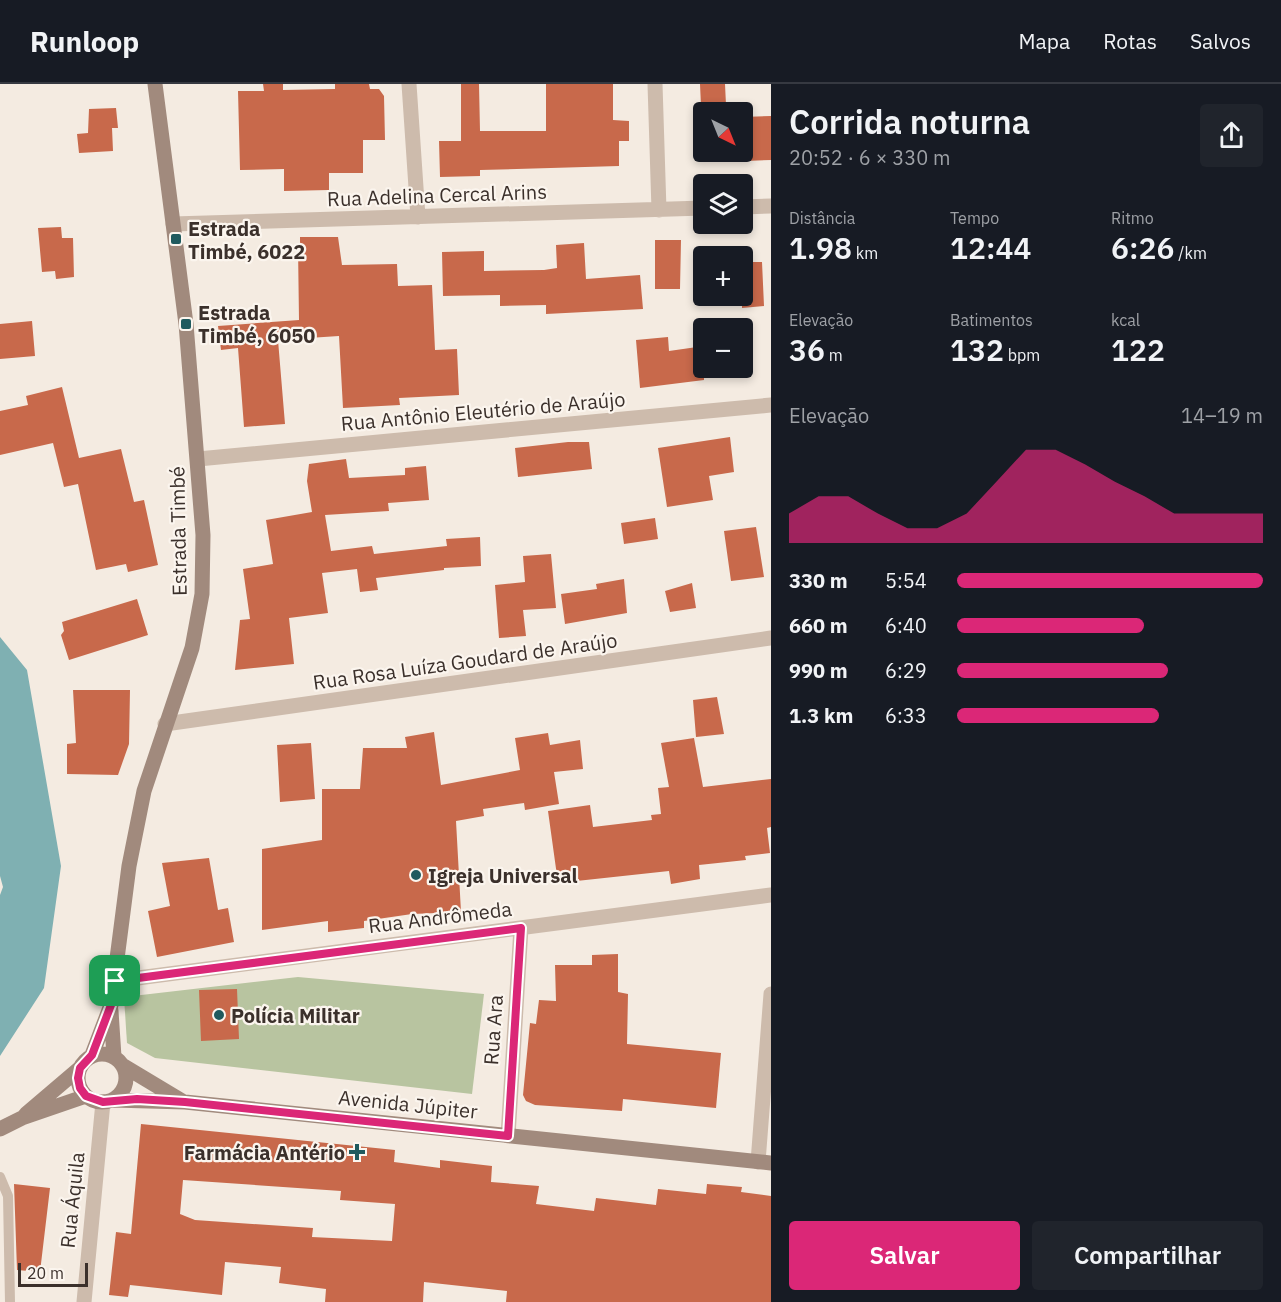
<!DOCTYPE html>
<html lang="pt">
<head>
<meta charset="utf-8">
<style>
	:root { --surface:#171b24; --page:#20242c; --text:#f1f3f6; --muted:#9ea1a6; --line:#363941; --accent:#db2777 }
	body { margin:0; font-family:"IBM Plex Sans",sans-serif; background:var(--page); color:var(--text); height:100vh; display:flex; flex-direction:column; font-size:22px; white-space:nowrap }
	* { box-sizing:border-box; margin:0 }
	p { font-size:20px; color:var(--muted) }
	.icon { flex:none; width:33px; height:33px; fill:none; stroke:currentColor; stroke-width:2; stroke-linecap:round; stroke-linejoin:round }
	.map { position:relative; flex:1; overflow:hidden }
	.side { display:flex; flex-direction:column; background:var(--surface); width:510px }
	.side>* { flex:none }
	.needle { width:39px; rotate:137deg }
	.controls { position:absolute; left:693px; top:18px; display:grid; gap:12px }
	.controls a { display:grid; place-items:center; width:60px; height:60px; border-radius:6px; background:var(--surface); box-shadow:0 3px 9px #0003; font-size:30px }
	.scale { position:absolute; left:18px; bottom:15px; width:70px; box-sizing:border-box; padding-left:6px; border:3px solid #3b302b; border-top:0; font-size:16px; line-height:21px; white-space:nowrap; color:#3b302b; -webkit-text-stroke:4px #fbf5ee; paint-order:stroke }
	.pin { position:absolute; display:grid; place-items:center; width:51px; height:51px; color:#fff; margin:-26px; border-radius:12px; box-shadow:0 3px 9px #0006 }
	.round { display:grid; place-items:center; flex:none; width:63px; height:63px; border-radius:6px; background:var(--page) }
	.overview { display:flex; align-items:center; justify-content:space-between; height:102px; padding:0 18px }
	h1 { font-size:33px; font-weight:600; line-height:45px }
	.metrics { display:grid; grid-template-columns:repeat(3,1fr); gap:9px; height:102px; padding:6px 18px }
	.metrics div { display:grid; align-content:center }
	.metrics b { font-size:30px; font-weight:600 }
	.metrics small { font-size:16px; font-weight:400 }
	.metrics p { font-size:16px }
	.chart { height:168px; padding:12px 18px }
	.chart p { display:flex; justify-content:space-between }
	.chart svg { width:100%; height:108px; margin-top:6px; fill:var(--accent); opacity:.7 }
	.cta { display:flex; gap:12px; margin-top:auto; padding:12px 18px }
	.cta a { flex:1; height:69px; border-radius:6px; background:var(--accent); color:#fff; font-size:24px; font-weight:600; line-height:69px; text-align:center }
	.cta a+a { background:var(--page); color:var(--text) }
	ul { padding:0 18px; list-style:none; font-size:20px }
	li { display:grid; grid-template-columns:96px 72px 1fr; align-items:center; height:45px }
	li i { height:15px; border-radius:8px; background:var(--accent) }
	header { display:flex; align-items:center; gap:36px; box-sizing:border-box; height:84px; padding:0 30px; background:var(--surface); border-bottom:2px solid var(--line) }
	header strong { font-size:28px }
	nav { display:flex; gap:33px; margin-inline-start:auto; font-size:21px }
	main { display:flex; flex:1; min-height:0 }
	.map>svg:first-child { display:block }
	.green { fill:#b8c4a0 }
	.water { fill:#7fb0b2 }
	.building { fill:#c8694b; fill-rule:evenodd }
	.lines { fill:none; stroke-linecap:round; stroke-linejoin:round }
	.lane { stroke:#cdbbac; stroke-width:10 }
	.street { stroke:#cdbbac; stroke-width:15 }
	.secondary { stroke:#a18a7d; stroke-width:15 }
	.route-casing { stroke:#fff; stroke-width:12 }
	.route { stroke:#db2777; stroke-width:8 }
	.poi-dot { fill:#1f5a5e; stroke:#fbf5ee; stroke-width:2 }
	.labels { text-anchor:middle; dominant-baseline:central; stroke-width:4.5; stroke-linejoin:round; paint-order:stroke }
	.street-label { font-size:20px; fill:#3b302b; stroke:#fbf5ee }
	.poi-label { font-size:20px; font-weight:bold; fill:#3b302b; stroke:#fbf5ee; text-anchor:start }
</style>
</head>
<body>
<header>
<strong>Runloop</strong>
<nav><a>Mapa</a><a>Rotas</a><a>Salvos</a></nav>
</header>
<main>
<div class="map">
<svg width="771" height="1218" viewBox="0 0 771 1218">
	<rect width="100%" height="100%" fill="#f4ebe1"/>
	<path class="green" d="M 298,893 L 484,910 L 472,1010 L 155,974 L 127,959 L 124,913 Z"/>
	<path class="water" d="M 0,553 L 27,586 L 61,782 L 44,904 L 0,972 L 0,811 L 3,803 L 0,792 Z"/>
	<path class="building" d="M 263,0 L 283,0 L 283,6 L 335,5 L 335,0 L 369,0 L 370,5 L 379,5 L 384,12 L 385,56 L 363,56 L 363,89 L 329,89 L 329,106 L 284,107 L 284,85 L 240,86 L 238,7 L 264,7 Z
		M 461,0 L 479,0 L 480,47 L 546,47 L 546,0 L 613,0 L 613,36 L 629,37 L 629,57 L 619,57 L 619,82 L 480,86 L 480,92 L 440,93 L 439,57 L 461,57 Z
		M 700,0 L 725,0 L 726,21 L 701,22 Z
		M 116,24 L 118,44 L 112,44 L 113,67 L 79,69 L 77,50 L 88,49 L 89,25 Z
		M 771,32 L 771,76 L 745,77 L 743,33 Z
		M 61,143 L 62,154 L 73,154 L 74,193 L 56,195 L 55,187 L 42,188 L 38,144 Z
		M 300,153 L 338,153 L 342,181 L 397,180 L 398,202 L 432,201 L 435,266 L 457,265 L 459,311 L 399,314 L 400,321 L 343,324 L 339,252 L 278,256 L 285,340 L 244,343 L 238,264 L 221,266 L 218,242 L 299,236 L 298,162 L 300,162 Z
		M 655,156 L 681,156 L 680,205 L 655,205 Z
		M 584,159 L 586,195 L 640,191 L 643,225 L 546,230 L 546,221 L 500,222 L 500,211 L 443,212 L 442,168 L 484,167 L 484,187 L 544,186 L 557,184 L 556,161 Z
		M 742,178 L 762,178 L 764,222 L 742,224 Z
		M 32,237 L 35,272 L 0,275 L 0,240 Z
		M 668,253 L 669,267 L 704,262 L 704,296 L 640,304 L 636,256 Z
		M 62,303 L 79,374 L 121,365 L 134,418 L 144,416 L 158,481 L 128,488 L 126,480 L 96,486 L 78,400 L 64,403 L 53,359 L 0,371 L 0,327 L 28,321 L 26,312 Z
		M 730,353 L 734,388 L 709,392 L 713,416 L 667,423 L 658,364 Z
		M 568,358 L 589,358 L 592,385 L 518,393 L 515,364 Z
		M 346,375 L 349,394 L 405,391 L 405,384 L 426,382 L 429,416 L 388,419 L 389,427 L 325,431 L 331,467 L 372,462 L 374,470 L 447,462 L 446,455 L 480,453 L 481,482 L 444,484 L 444,486 L 376,494 L 378,506 L 360,508 L 357,485 L 322,489 L 328,529 L 289,534 L 294,580 L 235,586 L 240,536 L 250,535 L 243,485 L 273,480 L 266,436 L 312,428 L 307,397 L 309,380 Z
		M 655,434 L 658,455 L 624,460 L 621,439 Z
		M 756,443 L 764,493 L 731,497 L 724,447 Z
		M 551,470 L 556,524 L 523,526 L 526,552 L 499,554 L 495,501 L 525,498 L 523,472 Z
		M 624,495 L 627,529 L 565,540 L 561,510 L 597,505 L 596,500 Z
		M 692,499 L 696,524 L 670,528 L 665,507 Z
		M 137,515 L 148,551 L 69,576 L 61,551 L 64,547 L 62,538 Z
		M 73,606 L 130,606 L 129,660 L 118,691 L 67,690 L 67,660 L 76,659 Z
		M 717,613 L 724,650 L 696,653 L 693,616 Z
		M 434,648 L 441,701 L 520,686 L 515,654 L 548,649 L 550,661 L 580,656 L 583,685 L 554,688 L 559,720 L 525,726 L 524,719 L 483,725 L 484,732 L 456,737 L 461,828 L 412,830 L 364,837 L 364,844 L 328,848 L 328,837 L 262,846 L 262,765 L 322,756 L 322,705 L 360,705 L 363,664 L 407,664 L 405,653 Z
		M 694,654 L 703,703 L 771,695 L 771,743 L 767,744 L 770,769 L 745,772 L 746,776 L 699,781 L 700,795 L 671,800 L 669,787 L 558,799 L 548,727 L 590,721 L 593,743 L 652,736 L 651,731 L 661,730 L 658,704 L 669,703 L 661,659 Z
		M 311,659 L 315,715 L 280,718 L 277,661 Z
		M 209,774 L 218,826 L 228,824 L 234,858 L 157,873 L 148,827 L 170,822 L 162,779 Z
		M 618,870 L 618,908 L 628,910 L 627,960 L 721,969 L 716,1024 L 623,1015 L 622,1027 L 535,1021 L 526,1017 L 523,1011 L 530,939 L 536,940 L 539,916 L 556,917 L 555,881 L 592,881 L 592,871 Z
		M 237,905 L 239,955 L 201,957 L 199,906 Z
		M 141,1040 L 395,1066 L 394,1078 L 440,1084 L 440,1076 L 492,1082 L 491,1098 L 539,1102 L 536,1120 L 594,1127 L 596,1114 L 656,1121 L 658,1105 L 706,1110 L 707,1100 L 742,1103 L 741,1108 L 771,1112 L 771,1218 L 506,1218 L 507,1207 L 424,1198 L 423,1218 L 325,1218 L 326,1205 L 279,1199 L 281,1183 L 225,1178 L 222,1211 L 130,1201 L 128,1213 L 109,1211 L 116,1148 L 131,1150 ZM 183,1096 L 341,1107 L 340,1116 L 395,1120 L 392,1157 L 312,1153 L 313,1144 L 195,1136 L 180,1130 Z
		M 14,1100 L 50,1104 L 40,1188 L 17,1186 Z"/>
	<g class="lines">
		<path class="lane" d="M 0,1093 L 8,1112 L 10,1218"/>
		<path class="street" d="M 409,0 L 418,133
			M 655,0 L 659,126
			M 742,123 L 771,122
			M 173,140 L 704,124
			M 198,375 L 771,321
			M 165,640 L 771,554
			M 115,897 L 771,811
			M 508,1052 L 521,844
			M 758,1078 L 771,910
			M 84,1218 L 103,1018"/>
		<path class="secondary" d="M 111,927 L 114,973
			M78 994a24 24 0 1 1 48 0a24 24 0 1 1-48 0Z
			M 92,971 L 111,921 L 129,782 L 144,707 L 192,564 L 202,510 L 203,451 L 186,240 L 155,0
			M 122,981 L 182,1017
			M 113,1016 L 185,1018 L 771,1079
			M 26,1030 L 80,984
			M 0,1045 L 22,1034 L 86,1012"/>
	</g>
	<g class="lines">
		<g class="route-casing">
			<path id="route" d="M 521,844 L 508,1052 L 185,1018 L 137,1015 L 103,1018 L 86,1012 L 80,1004 L 78,994 L 80,984 L 92,971 L 111,921 L 115,897 Z"/>
		</g>
		<use href="#route" class="route"/>
	</g>
	<g class="poi-dot">
		<rect x="170" y="149" width="12" height="12" rx="3"/>
		<rect x="180" y="234" width="12" height="12" rx="3"/>
		<circle cx="416" cy="791" r="6"/>
		<circle cx="219" cy="931" r="6"/>
		<path d="M354 1059h6v6h6v6h-6v6h-6v-6h-6v-6h6z"/>
	</g>
	<g class="labels">
		<g class="street-label">
			<text transform="translate(437 111) rotate(-2)">Rua Adelina Cercal Arins</text>
			<text transform="translate(483 327) rotate(-5)">Rua Antônio Eleutério de Araújo</text>
			<text transform="translate(178 447) rotate(-91)">Estrada Timbé</text>
			<text transform="translate(465 577) rotate(-8)">Rua Rosa Luíza Goudard de Araújo</text>
			<text transform="translate(440 833) rotate(-7)">Rua Andrômeda</text>
			<text transform="translate(493 946) rotate(-86)">Rua Ara</text>
			<text transform="translate(408 1020) rotate(6)">Avenida Júpiter</text>
			<text transform="translate(72 1116) rotate(-84)">Rua Áquila</text>
		</g>
		<g class="poi-label">
			<text x="188" y="144">Estrada<tspan x="188" dy="23">Timbé, 6022</tspan></text>
			<text x="198" y="228">Estrada<tspan x="198" dy="23">Timbé, 6050</tspan></text>
			<text x="428" y="791">Igreja Universal</text>
			<text x="231" y="931">Polícia Militar</text>
			<text x="345" y="1068" text-anchor="end">Farmácia Antério</text>
		</g>
	</g>
</svg>
<div class="controls">
<a><svg class="needle" viewBox="-14 -14 28 28"><path d="M0-13l5 13h-10z" fill="#e53935"/><path d="M0 13l5-13h-10z" fill="#9ea1a6"/></svg></a>
<a><svg class="icon" aria-label="layers" viewBox="0 0 24 24"><path d="M12 4l9 5-9 5-9-5zM3 14l9 5 9-5"/></svg></a>
<a>+</a>
<a>−</a>
</div>
<div class="scale">20 m</div>
<div class="pin" style="left:115px;top:897px;background:#1e9e55"><svg class="icon" aria-label="arrive" viewBox="0 0 24 24"><path d="M6 21V4h12l-3 4 3 4H6"/></svg></div>
</div>
<section class="side">
<div class="overview"><div><h1>Corrida noturna</h1><p>20:52 · 6 × 330 m</p></div><a class="round"><svg class="icon" aria-label="share" viewBox="0 0 24 24"><path d="M12 15V3M7 8l5-5 5 5M5 13v7h14v-7"/></svg></a></div>
<div class="metrics">
<div><p>Distância</p><b>1.98<small> km</small></b></div>
<div><p>Tempo</p><b>12:44</b></div>
<div><p>Ritmo</p><b>6:26<small> /km</small></b></div>
</div>
<div class="metrics">
<div><p>Elevação</p><b>36<small> m</small></b></div>
<div><p>Batimentos</p><b>132<small> bpm</small></b></div>
<div><p>kcal</p><b>122</b></div>
</div>
<div class="chart"><p><span>Elevação</span>14–19 m</p>
<svg viewBox="0 0 160 44" preserveAspectRatio="none"><path d="M0 44V32L10 25L20 25L30 32L40 38L50 38L60 32L70 19L80 6L90 6L100 12L110 19L120 25L130 32L140 32L150 32L160 32V44z"/></svg>
</div>
<ul>
<li><b>330 m</b>5:54<i style="width:100%"></i></li>
<li><b>660 m</b>6:40<i style="width:61%"></i></li>
<li><b>990 m</b>6:29<i style="width:69%"></i></li>
<li><b>1.3 km</b>6:33<i style="width:66%"></i></li>
</ul>
<div class="cta"><a>Salvar</a><a>Compartilhar</a></div>
</section>
</main>
</body>
</html>
